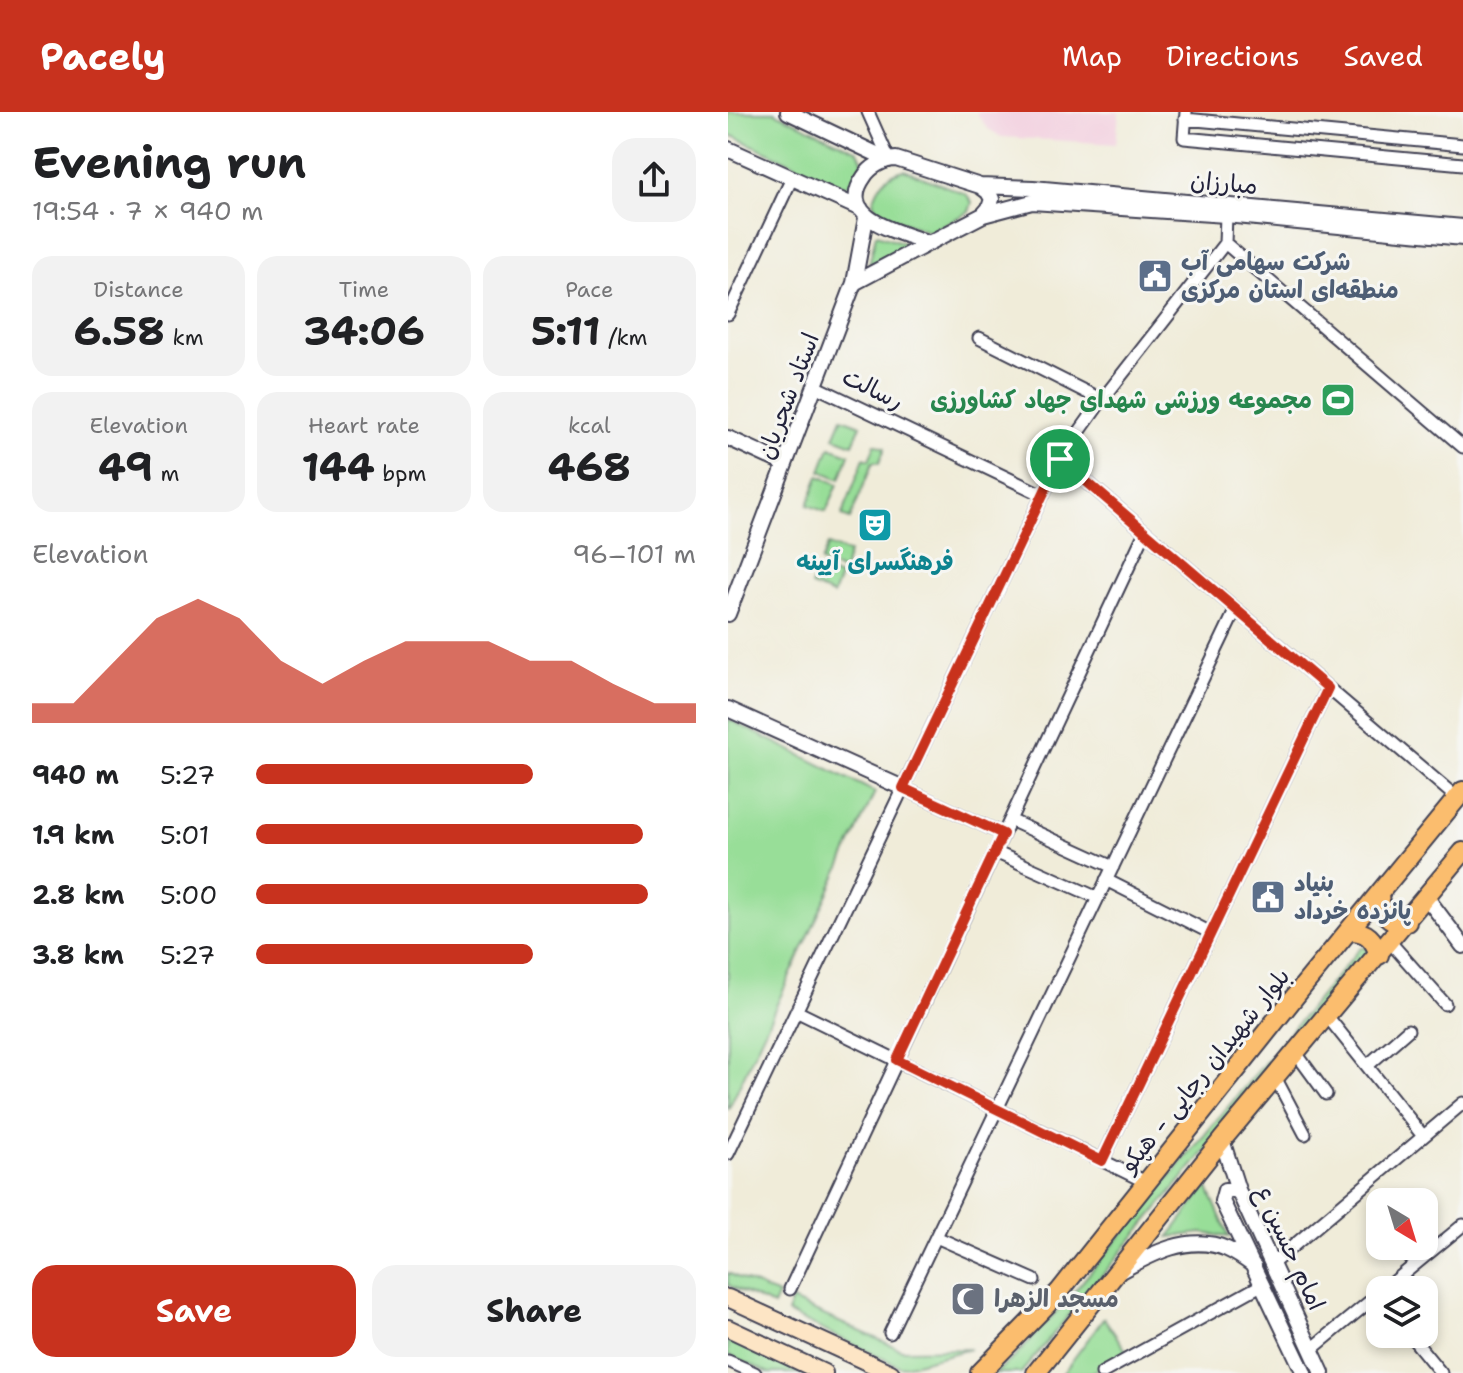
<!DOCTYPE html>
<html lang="en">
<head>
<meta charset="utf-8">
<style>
	:root { --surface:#fff; --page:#f2f2f2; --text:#202124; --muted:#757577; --accent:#c8321e }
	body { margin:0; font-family:"Shantell Sans","Playpen Sans Arabic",sans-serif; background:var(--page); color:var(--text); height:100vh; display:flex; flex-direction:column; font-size:30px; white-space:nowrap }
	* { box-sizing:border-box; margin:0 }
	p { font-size:26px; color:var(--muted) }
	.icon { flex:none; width:44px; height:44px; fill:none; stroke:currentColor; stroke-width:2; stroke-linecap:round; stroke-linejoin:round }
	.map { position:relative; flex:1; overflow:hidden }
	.drawer { display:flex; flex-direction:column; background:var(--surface); width:728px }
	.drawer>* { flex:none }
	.needle { width:52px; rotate:142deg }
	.tools { position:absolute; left:638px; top:1076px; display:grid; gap:16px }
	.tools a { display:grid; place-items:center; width:72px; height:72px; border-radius:16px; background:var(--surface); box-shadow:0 4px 12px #0003; font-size:40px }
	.pin { position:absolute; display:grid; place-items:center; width:68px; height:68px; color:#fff; margin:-34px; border:4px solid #fff; border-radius:50%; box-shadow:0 2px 8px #0007 }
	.round { display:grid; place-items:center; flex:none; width:84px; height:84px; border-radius:24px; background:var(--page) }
	.overview { display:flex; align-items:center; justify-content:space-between; height:136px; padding:0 32px }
	h1 { font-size:44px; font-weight:700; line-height:60px }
	.metrics { display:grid; grid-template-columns:repeat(3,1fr); gap:12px; height:136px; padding:8px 32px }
	.metrics div { display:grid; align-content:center; border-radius:20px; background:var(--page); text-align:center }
	.metrics b { font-size:40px; font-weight:700 }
	.metrics small { font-size:22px; font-weight:400 }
	.metrics p { font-size:22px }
	.chart { height:224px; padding:16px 32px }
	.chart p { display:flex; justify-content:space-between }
	.chart svg { width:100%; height:144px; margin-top:8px; fill:var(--accent); opacity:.7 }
	.action { display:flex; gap:16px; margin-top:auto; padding:16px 32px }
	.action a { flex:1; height:92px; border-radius:24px; background:var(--accent); color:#fff; font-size:32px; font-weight:700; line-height:92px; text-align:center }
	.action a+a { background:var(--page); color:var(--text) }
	ul { padding:0 32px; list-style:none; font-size:26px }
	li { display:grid; grid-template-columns:128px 96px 1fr; align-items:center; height:60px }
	li i { height:20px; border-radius:10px; background:var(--accent) }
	header { display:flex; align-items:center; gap:48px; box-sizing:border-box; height:112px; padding:0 40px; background:var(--accent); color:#fff }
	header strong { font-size:38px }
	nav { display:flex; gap:44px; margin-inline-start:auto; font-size:28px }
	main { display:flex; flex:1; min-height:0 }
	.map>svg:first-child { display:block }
	.built { fill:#f3cfdf }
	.green { fill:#98de98; stroke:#5d806a; stroke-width:2 }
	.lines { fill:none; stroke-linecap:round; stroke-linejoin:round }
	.minor-casing { stroke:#414053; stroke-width:15 }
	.tertiary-casing { stroke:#414053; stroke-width:18 }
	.secondary-casing { stroke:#414053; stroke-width:20 }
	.primary-casing { stroke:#414053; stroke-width:22 }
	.minor { stroke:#fff; stroke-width:11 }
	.tertiary { stroke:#fff; stroke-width:14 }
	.secondary { stroke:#fde5c5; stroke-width:16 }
	.primary { stroke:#fbbd6e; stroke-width:18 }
	.route-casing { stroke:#fff; stroke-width:16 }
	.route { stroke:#c8321e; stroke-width:10 }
	.labels { text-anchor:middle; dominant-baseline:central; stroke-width:6; stroke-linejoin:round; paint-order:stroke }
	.street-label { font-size:24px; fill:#22223b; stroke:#f6f6f2 }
	.service-label { font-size:24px; font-weight:bold; fill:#4e5e75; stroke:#f6f6f2; text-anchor:start }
	.leisure-label { font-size:24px; font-weight:bold; fill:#27864d; stroke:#f6f6f2; text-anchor:end }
	.culture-label { font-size:24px; font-weight:bold; fill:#0d838f; stroke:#f6f6f2 }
	.worship-label { font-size:24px; font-weight:bold; fill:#5b616d; stroke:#f6f6f2; text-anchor:start }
</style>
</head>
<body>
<header>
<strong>Pacely</strong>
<nav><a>Map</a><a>Directions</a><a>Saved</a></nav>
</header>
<main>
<section class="drawer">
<div class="overview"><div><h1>Evening run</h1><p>19:54 · 7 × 940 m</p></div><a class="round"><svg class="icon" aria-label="share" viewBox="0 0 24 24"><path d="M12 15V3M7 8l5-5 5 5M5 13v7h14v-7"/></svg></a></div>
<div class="metrics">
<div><p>Distance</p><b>6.58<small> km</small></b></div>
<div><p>Time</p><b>34:06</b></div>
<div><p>Pace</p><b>5:11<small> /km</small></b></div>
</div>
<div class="metrics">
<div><p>Elevation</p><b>49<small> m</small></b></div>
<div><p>Heart rate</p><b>144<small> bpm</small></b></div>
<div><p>kcal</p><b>468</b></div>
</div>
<div class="chart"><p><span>Elevation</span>96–101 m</p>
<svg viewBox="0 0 160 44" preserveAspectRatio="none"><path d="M0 44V38L10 38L20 25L30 12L40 6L50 12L60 25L70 32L80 25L90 19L100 19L110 19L120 25L130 25L140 32L150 38L160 38V44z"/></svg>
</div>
<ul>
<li><b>940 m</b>5:27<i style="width:63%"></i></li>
<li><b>1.9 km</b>5:01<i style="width:88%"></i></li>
<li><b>2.8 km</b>5:00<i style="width:89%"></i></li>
<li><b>3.8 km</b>5:27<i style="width:63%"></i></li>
</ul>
<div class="action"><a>Save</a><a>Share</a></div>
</section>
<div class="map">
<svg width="735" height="1261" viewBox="0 0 735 1261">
	<rect width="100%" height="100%" fill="#f6f6f2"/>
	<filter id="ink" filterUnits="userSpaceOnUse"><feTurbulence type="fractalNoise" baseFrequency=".0125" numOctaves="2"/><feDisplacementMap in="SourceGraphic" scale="16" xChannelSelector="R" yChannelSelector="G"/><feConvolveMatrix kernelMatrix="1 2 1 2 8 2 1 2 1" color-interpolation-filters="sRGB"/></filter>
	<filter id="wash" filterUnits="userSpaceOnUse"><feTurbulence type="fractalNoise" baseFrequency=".006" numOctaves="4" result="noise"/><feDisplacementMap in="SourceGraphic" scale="32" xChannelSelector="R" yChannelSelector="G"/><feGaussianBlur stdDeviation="1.8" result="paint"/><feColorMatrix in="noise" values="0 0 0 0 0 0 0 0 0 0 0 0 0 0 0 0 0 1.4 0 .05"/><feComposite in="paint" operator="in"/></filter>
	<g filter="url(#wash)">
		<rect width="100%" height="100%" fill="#f0ecd9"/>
		<path class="built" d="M 248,0 L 391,0 L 388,32 L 273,25 L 259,16 Z"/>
		<path class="green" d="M 0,0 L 46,0 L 130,39 L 135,50 L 124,72 L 114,74 L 0,22 Z
			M 176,58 L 238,82 L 244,90 L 241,100 L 201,120 L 151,101 L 145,90 C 151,72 157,63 176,58 Z
			M 148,122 L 149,122 L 179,132 L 141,153 Z
			M 114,306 L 133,313 L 125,332 L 106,325 Z
			M 147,332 L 157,336 L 151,351 L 145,350 L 122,407 L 114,404 L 136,346 L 141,348 Z
			M 102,335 L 121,342 L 112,367 L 93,359 Z
			M 91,364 L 110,372 L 98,400 L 80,393 Z
			M 100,433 L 121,441 L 115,459 L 93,450 Z
			M 90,457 L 112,465 L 105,483 L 83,474 Z
			M 0,607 L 147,680 L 0,998 Z
			M 632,836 L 638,836 L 640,843 L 293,1261 L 267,1261 L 287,1245 L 340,1187 Z
			M 479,1074 L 501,1125 L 474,1121 L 441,1125 Z
			M 0,1161 L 50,1183 L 45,1194 L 0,1173 Z
			M 64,1189 L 174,1238 L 242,1237 L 173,1255 L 59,1201 Z
			M 376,1206 L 399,1240 L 362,1261 L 335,1261 Z
			M 0,1226 L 74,1261 L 41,1261 L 0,1243 Z"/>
	</g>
	<g filter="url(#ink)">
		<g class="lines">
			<g class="minor-casing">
				<path id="minor" d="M 140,0 L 161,47
					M 458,0 L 456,26 L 735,52
					M 457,7 L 735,33
					M 497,131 L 735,335
					M 0,202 L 64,66
					M 251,226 L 374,288
					M 87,274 L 315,383
					M 332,347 L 729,686
					M 175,676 L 275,722
					M 282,708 L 385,755
					M 267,740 L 370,786
					M 378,768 L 483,821
					M 662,830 L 717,892
					M 68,899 L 418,1070
					M 599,904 L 695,1024
					M 568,941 L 598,982
					M 639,954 L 680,918
					M 547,965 L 577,1022
					M 0,1042 L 332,347 L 374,288 L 497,131 L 498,103
					M 374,1049 L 600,576
					M 208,1125 L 306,1168
					M 545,1151 L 735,991
					M 62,1177 L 417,420
					M 656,1178 L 735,1113
					M 162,1221 L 508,497
					M 681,1222 L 713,1261
					M 584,1237 L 652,1181
					M 0,1249 L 27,1261
					M 374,1261 L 535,1172"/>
			</g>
			<g class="tertiary-casing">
				<path id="tertiary" d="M 60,0 L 161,48
					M 0,37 L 133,97
					M 168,47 L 252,74 L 260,80 L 264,87 L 261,96 L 255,103 L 201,131 C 175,121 106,107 136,65 C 142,55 156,47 168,47 Z
					M 252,74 L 305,76 L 735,115
					M 255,103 L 304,90 L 498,103 L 735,126
					M 126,171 L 201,131
					M 0,326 L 57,352
					M 0,502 L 126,171 L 138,106
					M 0,597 L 175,676
					M 699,786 L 735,834
					M 494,1028 L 510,1078 L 594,1261
					M 510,1078 L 497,1078 L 494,1089 L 576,1261
					M 391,1160 C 423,1142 461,1121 499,1137 C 508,1141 518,1148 526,1154"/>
			</g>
			<g class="secondary-casing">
				<path id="secondary" d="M 0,1186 L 163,1261
					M 0,1216 L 96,1261"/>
			</g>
			<g class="primary-casing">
				<path id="primary" d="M 651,784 C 653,801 661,812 679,810
					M 622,819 C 639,819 646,827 651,843
					M 252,1261 L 331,1180 L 576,873 L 735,679
					M 308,1261 L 494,1028 L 735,740"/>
			</g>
			<use href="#minor" class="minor"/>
			<use href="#tertiary" class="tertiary"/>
			<use href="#secondary" class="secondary"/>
			<use href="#primary" class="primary"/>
		</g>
	</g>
	<g class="lines" filter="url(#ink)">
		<g class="route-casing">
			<path id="route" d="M 332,347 L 600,576 L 374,1049 L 169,948 L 275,722 L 175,676 Z"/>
		</g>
		<use href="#route" class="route"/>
	</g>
	<defs>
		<g id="civic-square" transform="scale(1.8)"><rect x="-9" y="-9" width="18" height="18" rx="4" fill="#5c6f8a" stroke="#f6f6f2"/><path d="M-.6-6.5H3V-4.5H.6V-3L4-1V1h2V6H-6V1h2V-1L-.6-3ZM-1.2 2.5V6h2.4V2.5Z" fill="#fff"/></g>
		<g id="stadium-square" transform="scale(1.8)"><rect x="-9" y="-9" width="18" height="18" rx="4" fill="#2e9e5b" stroke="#f6f6f2"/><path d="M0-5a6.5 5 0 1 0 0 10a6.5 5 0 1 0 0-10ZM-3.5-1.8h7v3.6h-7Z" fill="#fff"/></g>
		<g id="theatre-square" transform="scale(1.8)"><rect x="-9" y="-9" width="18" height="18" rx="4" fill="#0f9aa8" stroke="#f6f6f2"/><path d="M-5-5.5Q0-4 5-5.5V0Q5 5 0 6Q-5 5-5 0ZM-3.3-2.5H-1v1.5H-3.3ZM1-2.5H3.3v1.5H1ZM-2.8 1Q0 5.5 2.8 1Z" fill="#fff"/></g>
		<g id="mosque-square" transform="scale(1.8)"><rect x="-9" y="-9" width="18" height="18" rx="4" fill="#6b7280" stroke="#f6f6f2"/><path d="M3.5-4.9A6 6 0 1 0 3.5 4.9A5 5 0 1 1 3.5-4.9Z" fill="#fff"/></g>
	</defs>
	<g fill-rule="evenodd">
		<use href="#civic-square" x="427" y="164"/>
		<use href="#stadium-square" x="610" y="288"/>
		<use href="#theatre-square" x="147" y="413"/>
		<use href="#civic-square" x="540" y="785"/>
		<use href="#mosque-square" x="240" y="1187"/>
	</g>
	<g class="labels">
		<g class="street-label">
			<text transform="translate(496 71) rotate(5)">مبارزان</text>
			<text transform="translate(145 277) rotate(26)">رسالت</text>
			<text transform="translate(60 284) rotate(-69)">استاد شجریان</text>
			<text transform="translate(477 958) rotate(-51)">بلوار شهیدان رجایی - هپکو</text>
			<text transform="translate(562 1136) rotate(65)">امام حسین ع</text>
		</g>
		<g class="service-label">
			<text x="453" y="150">شرکت سهامی آب<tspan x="453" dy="28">منطقه‌ای استان مرکزی</tspan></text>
			<text x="566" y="771">بنیاد<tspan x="566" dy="28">پانزده خرداد</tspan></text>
		</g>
		<g class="leisure-label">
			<text x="584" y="288">مجموعه ورزشی شهدای جهاد کشاورزی</text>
		</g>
		<g class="culture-label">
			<text x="147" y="450">فرهنگسرای آیینه</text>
		</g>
		<g class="worship-label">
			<text x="266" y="1187">مسجد الزهرا</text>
		</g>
	</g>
</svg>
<div class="tools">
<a><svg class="needle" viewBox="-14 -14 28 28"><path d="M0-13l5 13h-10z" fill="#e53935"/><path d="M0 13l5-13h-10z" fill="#757577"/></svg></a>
<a><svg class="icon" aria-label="layers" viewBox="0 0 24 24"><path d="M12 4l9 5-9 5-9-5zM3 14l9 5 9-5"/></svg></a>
</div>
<div class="pin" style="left:332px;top:347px;background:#1e9e55"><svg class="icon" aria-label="arrive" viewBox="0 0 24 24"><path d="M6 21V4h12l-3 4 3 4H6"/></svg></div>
</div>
</main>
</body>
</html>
